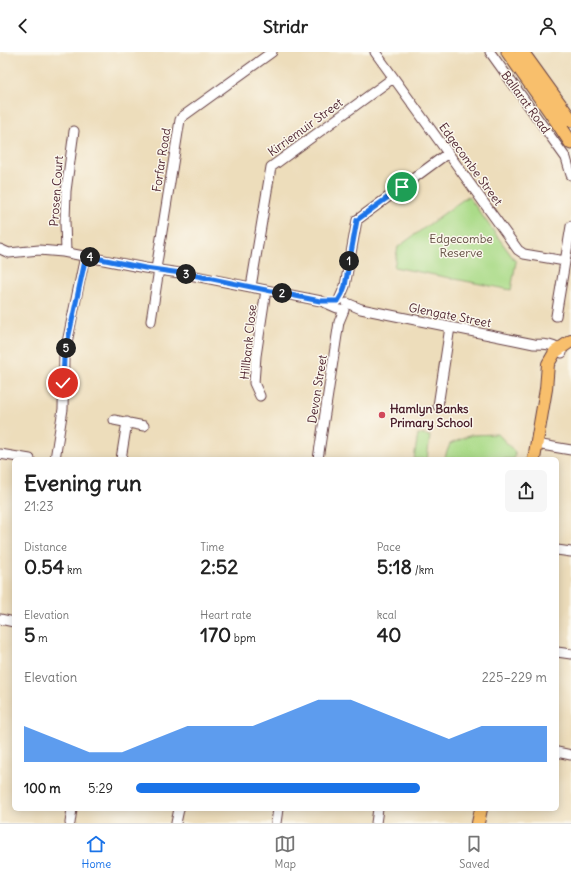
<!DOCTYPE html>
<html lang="en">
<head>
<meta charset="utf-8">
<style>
	:root { --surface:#fff; --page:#f6f6f6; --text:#222; --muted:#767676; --line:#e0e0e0; --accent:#1a73e8 }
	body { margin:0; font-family:Delius,sans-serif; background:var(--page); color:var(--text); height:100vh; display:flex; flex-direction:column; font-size:15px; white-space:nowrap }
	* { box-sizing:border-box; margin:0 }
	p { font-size:13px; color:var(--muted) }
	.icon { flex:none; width:22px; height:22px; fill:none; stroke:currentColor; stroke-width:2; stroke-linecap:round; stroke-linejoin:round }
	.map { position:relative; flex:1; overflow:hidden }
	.panel { position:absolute; left:12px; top:405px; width:547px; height:354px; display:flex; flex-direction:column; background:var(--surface); border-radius:6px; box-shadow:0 2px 10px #0003 }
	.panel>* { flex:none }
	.pin { position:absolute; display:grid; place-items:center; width:34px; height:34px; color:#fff; margin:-17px; border:2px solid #fff; border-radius:50%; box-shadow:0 1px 4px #0007 }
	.km { position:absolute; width:20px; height:20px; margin:-10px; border-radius:50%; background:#222; color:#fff; font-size:11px; line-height:20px; text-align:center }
	.round { display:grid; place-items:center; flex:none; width:42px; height:42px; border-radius:6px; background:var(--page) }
	.headline { display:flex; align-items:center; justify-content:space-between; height:68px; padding:0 12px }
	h1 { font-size:22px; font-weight:800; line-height:30px }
	.stats { display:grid; grid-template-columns:repeat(3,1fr); gap:6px; height:68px; padding:4px 12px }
	.stats div { display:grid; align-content:center }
	.stats b { font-size:20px; font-weight:800 }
	.stats small { font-size:11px; font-weight:400 }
	.stats p { font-size:11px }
	.chart { height:112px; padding:8px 12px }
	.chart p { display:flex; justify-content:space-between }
	.chart svg { width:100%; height:72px; margin-top:4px; fill:var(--accent); opacity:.7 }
	ul { padding:0 12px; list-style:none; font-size:13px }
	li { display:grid; grid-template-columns:64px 48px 1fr; align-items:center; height:30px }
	li i { height:10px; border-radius:5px; background:var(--accent) }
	header { display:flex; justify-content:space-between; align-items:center; height:52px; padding:0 12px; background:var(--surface); font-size:18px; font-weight:800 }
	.menu { display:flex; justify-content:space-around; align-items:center; height:56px; border-top:1px solid var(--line); background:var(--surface); font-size:11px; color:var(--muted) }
	.menu a { display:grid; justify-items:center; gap:2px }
	.menu .active { color:var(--accent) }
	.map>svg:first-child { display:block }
	.green { fill:#abdb89; stroke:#7a7d5a }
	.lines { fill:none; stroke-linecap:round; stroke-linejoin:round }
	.minor-casing { stroke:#623c41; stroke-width:11 }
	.major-casing { stroke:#623c41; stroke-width:14 }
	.highway-casing { stroke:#623c41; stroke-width:15 }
	.minor { stroke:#fff; stroke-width:9 }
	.major { stroke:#f8bf6c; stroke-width:12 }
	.highway { stroke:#f8bf6c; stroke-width:13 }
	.route-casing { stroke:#fff; stroke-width:8 }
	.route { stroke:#1a73e8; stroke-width:5 }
	.poi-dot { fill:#d1495b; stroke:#fbf7ec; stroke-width:1.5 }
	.labels { text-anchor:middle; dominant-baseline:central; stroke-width:3; stroke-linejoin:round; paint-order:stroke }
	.street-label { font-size:12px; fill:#4a1f2b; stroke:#fbf7ec }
	.park-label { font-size:12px; fill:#624e42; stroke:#fbf7ec }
	.poi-label { font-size:12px; font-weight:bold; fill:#4a1f2b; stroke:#fbf7ec; text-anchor:start }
</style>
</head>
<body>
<header><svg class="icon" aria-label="back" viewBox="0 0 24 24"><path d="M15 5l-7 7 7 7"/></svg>Stridr<svg class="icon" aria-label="person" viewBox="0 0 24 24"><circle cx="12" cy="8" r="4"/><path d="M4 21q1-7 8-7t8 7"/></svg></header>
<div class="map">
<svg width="571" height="771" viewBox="0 0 571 771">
	<rect width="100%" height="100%" fill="#fbf7ec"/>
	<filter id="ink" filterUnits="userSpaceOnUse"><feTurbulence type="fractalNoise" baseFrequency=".025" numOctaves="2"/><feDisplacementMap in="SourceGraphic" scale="8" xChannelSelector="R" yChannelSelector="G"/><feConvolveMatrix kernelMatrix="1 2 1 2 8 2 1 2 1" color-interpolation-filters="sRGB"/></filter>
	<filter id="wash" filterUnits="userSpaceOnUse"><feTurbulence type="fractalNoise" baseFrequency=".012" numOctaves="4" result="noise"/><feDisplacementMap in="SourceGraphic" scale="16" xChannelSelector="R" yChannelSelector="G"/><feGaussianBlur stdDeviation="0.9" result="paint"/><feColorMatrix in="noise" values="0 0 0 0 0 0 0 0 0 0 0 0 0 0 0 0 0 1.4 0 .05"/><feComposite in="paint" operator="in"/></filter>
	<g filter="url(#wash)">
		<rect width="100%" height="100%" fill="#edddbb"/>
		<path class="green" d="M 468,144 L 516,210 L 511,238 L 394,215 L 398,195 Z
			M 418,382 L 430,384 L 427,407 L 414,407 Z
			M 498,382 L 515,400 L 514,407 L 444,407 L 450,392 L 471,383 Z"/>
	</g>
	<g filter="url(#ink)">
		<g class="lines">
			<g class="minor-casing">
				<path id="minor" d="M 375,0 L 518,198 L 524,202 L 565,209
					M 490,0 L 566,106 L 571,123
					M 0,197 L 9,201 L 39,198 L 63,200 L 145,216 L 180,221 L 321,249 L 337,256
					M 66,200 L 65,169 L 66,139 L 74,79
					M 156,217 L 180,68 L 182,65 L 272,0
					M 251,235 L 271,115 L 393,26
					M 339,248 L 345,234 L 357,168 L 448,101
					M 347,251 L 361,257 L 534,292 C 544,292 556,292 562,301
					M 556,264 L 571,174
					M 151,269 L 159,217
					M 260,344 L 254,331 L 256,304 L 266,238
					M 438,354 L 450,275
					M 114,368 L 144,374
					M 536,392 L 571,398
					M 0,402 L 30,407
					M 55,407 L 63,357 L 64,305 L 85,204
					M 121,407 L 127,370
					M 318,407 L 339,270 L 344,258
					M 557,498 L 571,500
					M 0,567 L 14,570
					M 557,600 L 571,602
					M 557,700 L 571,703
					M 70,771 L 72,757
					M 176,771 L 179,757
					M 276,771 L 278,757
					M 376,771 L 378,757"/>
			</g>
			<g class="major-casing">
				<path id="major" d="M 534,407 L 546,337 L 548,312 L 555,300 L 571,289
					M 478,771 L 481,757"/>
			</g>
			<g class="highway-casing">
				<path id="highway" d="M 508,0 L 556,68 L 571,91
					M 522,0 L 571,68"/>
			</g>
			<use href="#minor" class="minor"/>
			<use href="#major" class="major"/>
			<use href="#highway" class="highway"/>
		</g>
	</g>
	<g class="lines" filter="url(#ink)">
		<g class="route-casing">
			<path id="route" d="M 63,331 L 64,306 L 86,204 L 145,216 L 188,222 L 320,249 L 338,249 L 342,242 L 345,234 L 357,168 L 402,135"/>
		</g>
		<use href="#route" class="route"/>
	</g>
	<circle class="poi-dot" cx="382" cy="363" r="4"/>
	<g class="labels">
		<g class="street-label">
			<text transform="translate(526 50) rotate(54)">Ballarat Road</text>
			<text transform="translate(305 75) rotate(-36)">Kirriemuir Street</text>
			<text transform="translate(161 108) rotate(-81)">Forfar Road</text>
			<text transform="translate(471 112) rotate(54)">Edgecombe Street</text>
			<text transform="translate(56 139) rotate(-86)">Prosen Court</text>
			<text transform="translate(450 263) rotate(11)">Glengate Street</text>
			<text transform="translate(248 290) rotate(-84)">Hillbank Close</text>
			<text transform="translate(317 337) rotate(-81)">Devon Street</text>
		</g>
		<g class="park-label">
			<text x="461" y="186">Edgecombe<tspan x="461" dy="14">Reserve</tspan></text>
		</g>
		<g class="poi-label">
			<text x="390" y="356">Hamlyn Banks<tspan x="390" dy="14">Primary School</tspan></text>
		</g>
	</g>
</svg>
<div class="pin" style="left:402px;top:135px;background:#1e9e55"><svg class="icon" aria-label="arrive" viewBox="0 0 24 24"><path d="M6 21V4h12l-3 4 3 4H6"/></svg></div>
<div class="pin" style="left:63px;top:331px;background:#d93025"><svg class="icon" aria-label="check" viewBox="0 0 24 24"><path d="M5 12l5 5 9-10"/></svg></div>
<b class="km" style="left:349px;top:209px">1</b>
<b class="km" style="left:282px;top:241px">2</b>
<b class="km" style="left:186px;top:222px">3</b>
<b class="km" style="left:90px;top:205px">4</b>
<b class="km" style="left:66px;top:296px">5</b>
<section class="panel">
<div class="headline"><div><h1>Evening run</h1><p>21:23</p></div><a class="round"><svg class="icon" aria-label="share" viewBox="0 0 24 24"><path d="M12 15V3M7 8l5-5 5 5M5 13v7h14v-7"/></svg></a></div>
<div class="stats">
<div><p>Distance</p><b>0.54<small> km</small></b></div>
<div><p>Time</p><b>2:52</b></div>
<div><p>Pace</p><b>5:18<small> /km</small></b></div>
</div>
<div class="stats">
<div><p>Elevation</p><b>5<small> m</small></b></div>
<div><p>Heart rate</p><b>170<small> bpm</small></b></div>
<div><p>kcal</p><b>40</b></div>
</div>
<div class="chart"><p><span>Elevation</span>225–229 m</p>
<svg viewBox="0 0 160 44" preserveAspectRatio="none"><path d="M0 44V22L10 30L20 38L30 38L40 30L50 22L60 22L70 22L80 14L90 6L100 6L110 14L120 22L130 30L140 22L150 22L160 22V44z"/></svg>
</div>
<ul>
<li><b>100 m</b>5:29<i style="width:69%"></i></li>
</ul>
</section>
</div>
<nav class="menu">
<a class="active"><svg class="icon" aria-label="home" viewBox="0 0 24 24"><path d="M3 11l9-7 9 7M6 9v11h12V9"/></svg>Home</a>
<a><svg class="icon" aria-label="map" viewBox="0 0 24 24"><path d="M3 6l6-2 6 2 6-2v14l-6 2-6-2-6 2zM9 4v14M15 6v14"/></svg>Map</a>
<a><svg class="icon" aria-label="saved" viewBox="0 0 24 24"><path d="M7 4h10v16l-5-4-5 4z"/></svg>Saved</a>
</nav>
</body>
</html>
